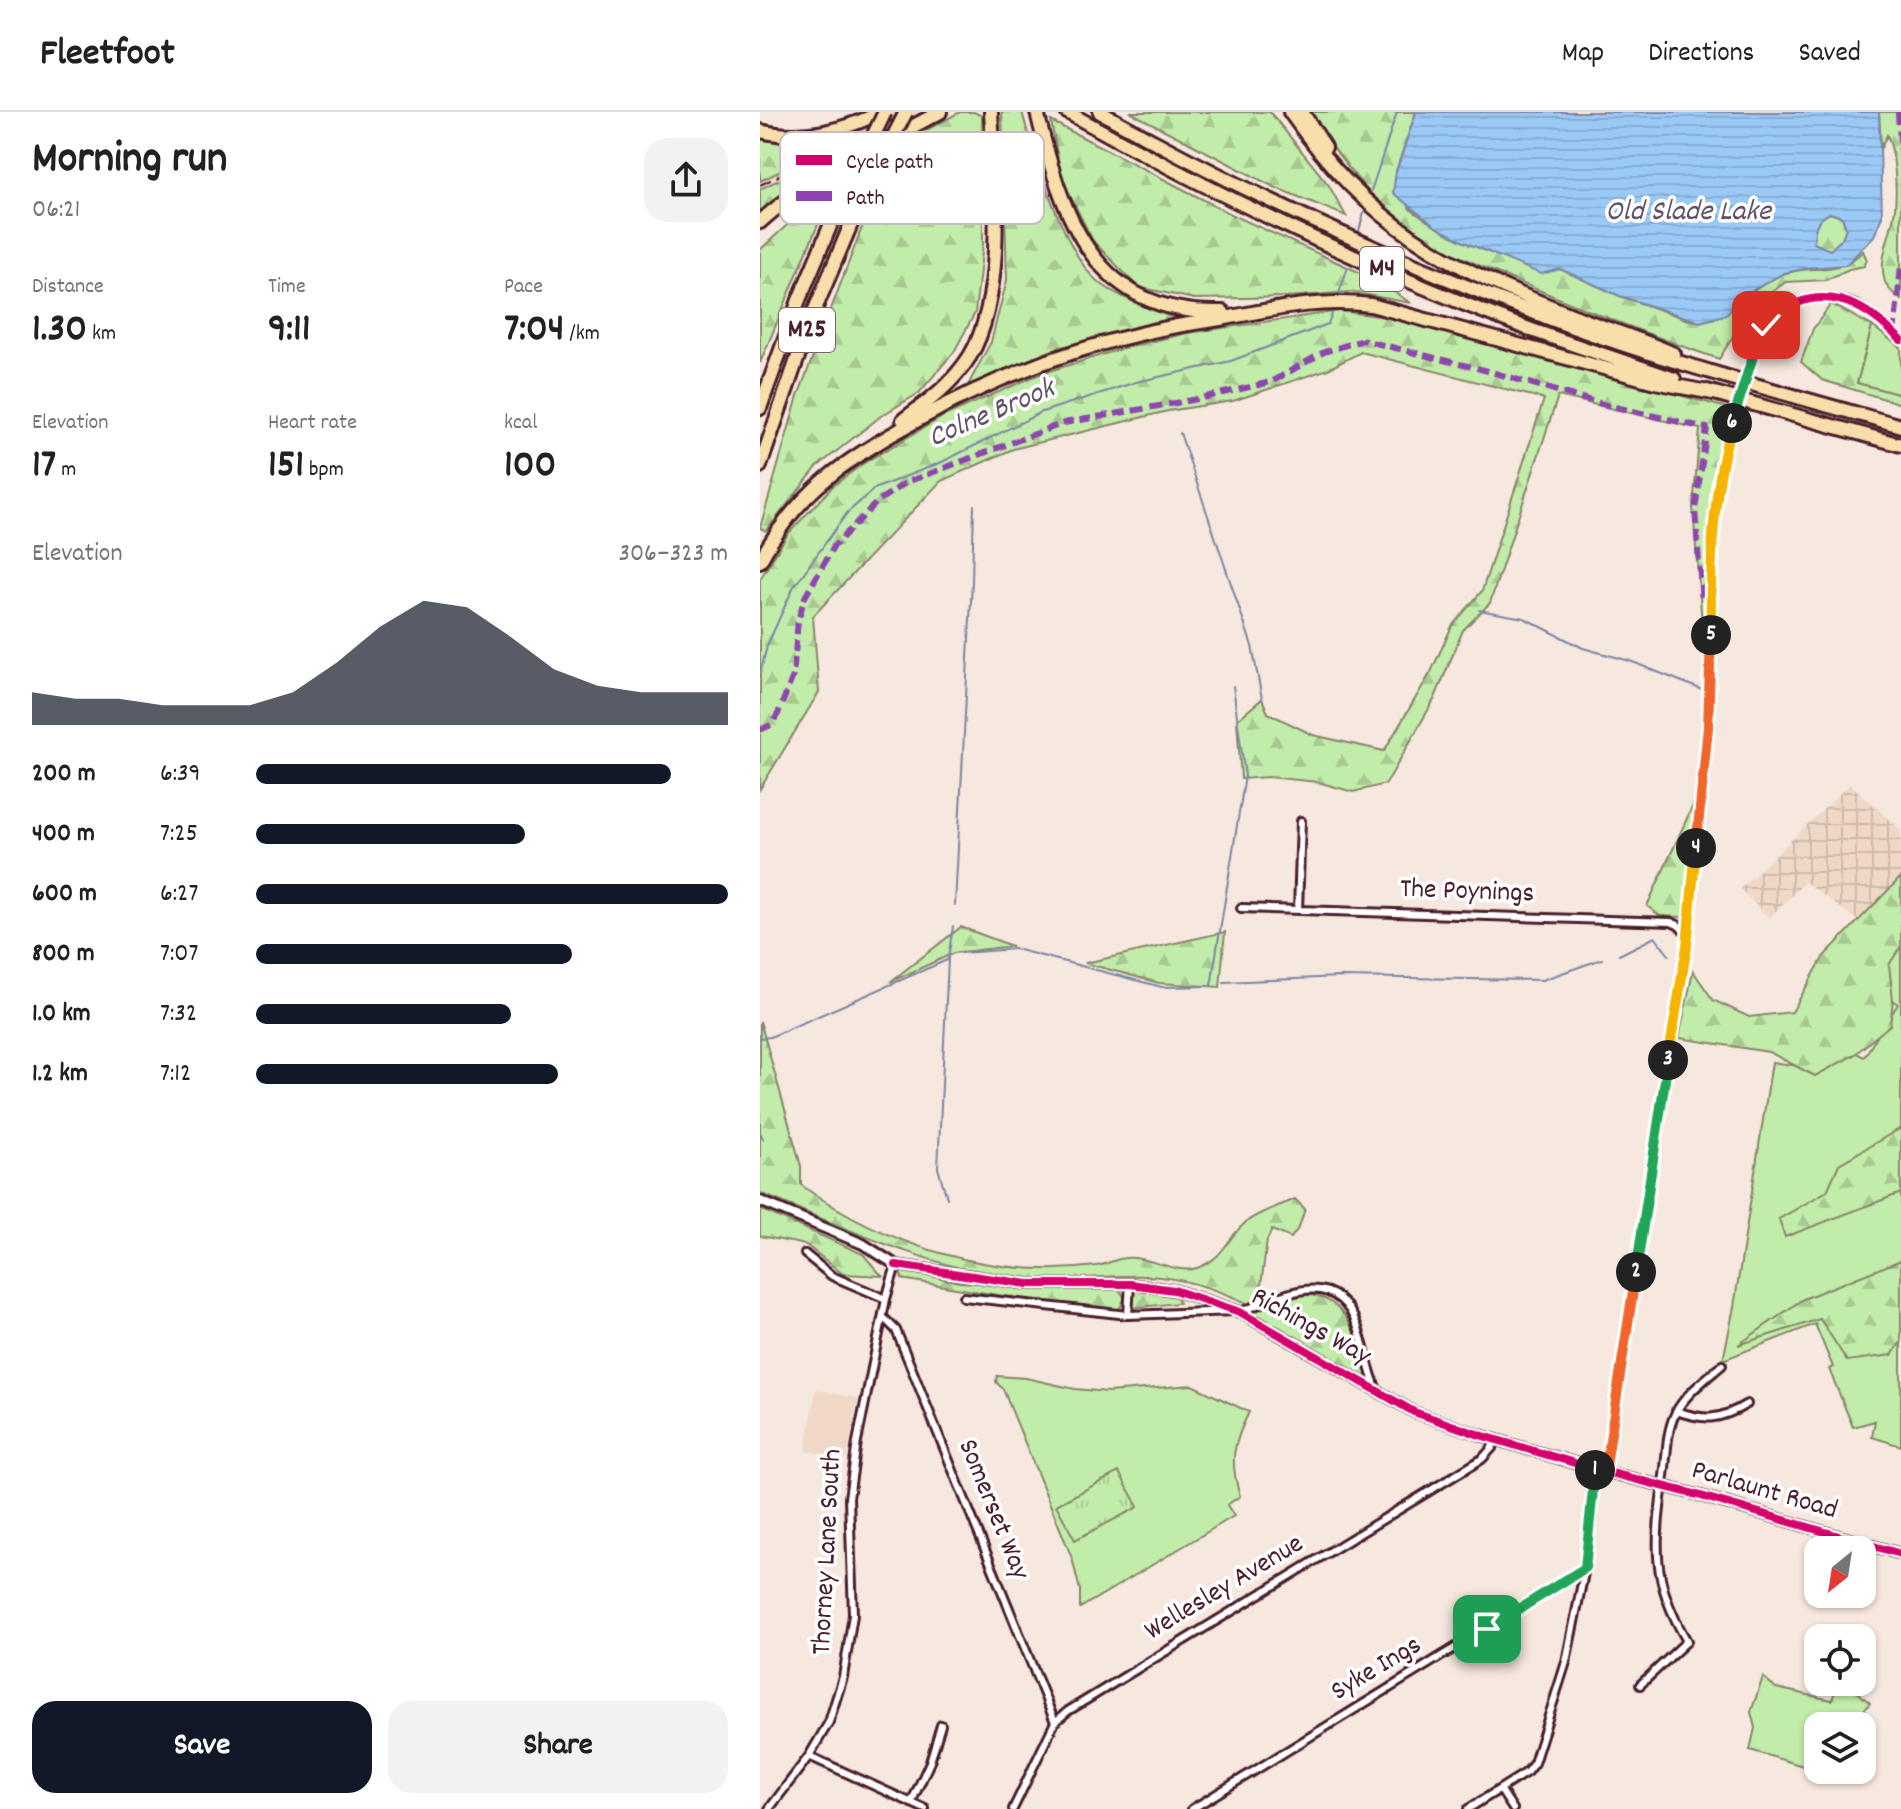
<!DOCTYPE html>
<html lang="en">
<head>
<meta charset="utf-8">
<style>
	:root { --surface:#fff; --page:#f2f2f2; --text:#202124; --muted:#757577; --line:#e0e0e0; --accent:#111827 }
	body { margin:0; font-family:Dekko,sans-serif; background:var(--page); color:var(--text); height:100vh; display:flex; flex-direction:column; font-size:30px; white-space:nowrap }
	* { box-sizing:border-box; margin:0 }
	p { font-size:26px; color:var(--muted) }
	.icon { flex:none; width:44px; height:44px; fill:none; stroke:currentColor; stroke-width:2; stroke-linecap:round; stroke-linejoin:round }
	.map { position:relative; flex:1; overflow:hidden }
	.drawer { display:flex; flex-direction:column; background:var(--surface); width:760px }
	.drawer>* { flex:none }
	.needle { width:52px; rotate:210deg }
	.fabs { position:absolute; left:1044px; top:1424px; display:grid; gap:16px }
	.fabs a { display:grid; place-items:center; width:72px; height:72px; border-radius:16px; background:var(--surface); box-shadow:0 2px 6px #0004; font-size:40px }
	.pin { position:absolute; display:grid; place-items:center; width:68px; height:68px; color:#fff; margin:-34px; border-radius:16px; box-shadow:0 4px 12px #0006 }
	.km { position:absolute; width:40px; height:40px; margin:-20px; border-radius:50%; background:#222; color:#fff; font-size:22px; line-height:40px; text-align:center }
	.round { display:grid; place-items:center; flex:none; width:84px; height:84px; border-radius:24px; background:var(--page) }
	.head { display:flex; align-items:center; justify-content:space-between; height:136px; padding:0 32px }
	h1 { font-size:44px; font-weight:700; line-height:60px }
	.stats { display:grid; grid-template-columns:repeat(3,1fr); gap:12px; height:136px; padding:8px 32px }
	.stats div { display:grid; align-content:center }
	.stats b { font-size:40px; font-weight:700 }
	.stats small { font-size:22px; font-weight:400 }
	.stats p { font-size:22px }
	.chart { height:224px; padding:16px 32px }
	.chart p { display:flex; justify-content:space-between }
	.chart svg { width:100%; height:144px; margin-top:8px; fill:var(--accent); opacity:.7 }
	.action { display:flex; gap:16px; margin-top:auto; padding:16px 32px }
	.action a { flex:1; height:92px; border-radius:24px; background:var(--accent); color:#fff; font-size:32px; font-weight:700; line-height:92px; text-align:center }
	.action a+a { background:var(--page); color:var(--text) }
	ul { padding:0 32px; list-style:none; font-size:26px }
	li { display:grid; grid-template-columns:128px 96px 1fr; align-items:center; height:60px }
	li i { height:20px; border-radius:10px; background:var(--accent) }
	header { display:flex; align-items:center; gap:48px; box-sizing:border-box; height:112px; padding:0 40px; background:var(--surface); border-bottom:2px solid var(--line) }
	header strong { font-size:38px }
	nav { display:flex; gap:44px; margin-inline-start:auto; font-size:28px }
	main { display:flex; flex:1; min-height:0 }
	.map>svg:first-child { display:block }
	.built { fill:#f0d8c7 }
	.industrial { fill:url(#industrial-grid) }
	.grass { fill:#c2eca9; stroke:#86866a; stroke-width:2 }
	.forest { fill:url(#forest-firs); stroke:#86866a; stroke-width:2 }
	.park { fill:url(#park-tufts); stroke:#86866a; stroke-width:2 }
	.water { fill:url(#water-rules); stroke:#7b85a5; stroke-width:2; fill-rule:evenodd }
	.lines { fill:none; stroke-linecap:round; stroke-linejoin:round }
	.stream { stroke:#7b85a5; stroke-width:2 }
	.minor-casing { stroke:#4a1f2b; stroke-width:12 }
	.tertiary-casing { stroke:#4a1f2b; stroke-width:14 }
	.motorway-casing { stroke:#4a1f2b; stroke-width:18 }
	.minor { stroke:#fff; stroke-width:6 }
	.tertiary { stroke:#fff; stroke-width:8 }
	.motorway { stroke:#f8deab; stroke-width:12 }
	.rail { stroke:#4a1f2b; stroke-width:2; stroke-dasharray:12 6; stroke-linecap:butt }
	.minor-bridge-casing { stroke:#4a1f2b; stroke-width:12; stroke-linecap:butt }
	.motorway-bridge-casing { stroke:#4a1f2b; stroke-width:18; stroke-linecap:butt }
	.minor-bridge { stroke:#fff; stroke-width:6 }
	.motorway-bridge { stroke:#f8deab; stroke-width:12 }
	.quiet { stroke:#8e44ad; stroke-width:6; stroke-dasharray:12 6; stroke-linecap:butt }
	.cycleway-casing { stroke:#fff; stroke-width:13 }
	.cycleway { stroke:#d6006c; stroke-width:8 }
	.split-1-casing { stroke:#fff; stroke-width:16 }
	.split-2-casing { stroke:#fff; stroke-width:16 }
	.split-3-casing { stroke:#fff; stroke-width:16 }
	.split-4-casing { stroke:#fff; stroke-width:16 }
	.split-5-casing { stroke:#fff; stroke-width:16 }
	.split-6-casing { stroke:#fff; stroke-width:16 }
	.split-7-casing { stroke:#fff; stroke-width:16 }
	.split-1 { stroke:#22a559; stroke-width:10 }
	.split-2 { stroke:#f0652b; stroke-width:10 }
	.split-3 { stroke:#22a559; stroke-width:10 }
	.split-4 { stroke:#f5b400; stroke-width:10 }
	.split-5 { stroke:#f0652b; stroke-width:10 }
	.split-6 { stroke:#f5b400; stroke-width:10 }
	.split-7 { stroke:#22a559; stroke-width:10 }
	.labels { text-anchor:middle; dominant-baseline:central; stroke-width:7; stroke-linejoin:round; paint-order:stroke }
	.shield { fill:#fff; stroke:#80626b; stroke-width:2 }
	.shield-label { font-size:26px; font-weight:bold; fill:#4a1f2b }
	.street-label { font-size:28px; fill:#4a1f2b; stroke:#fff }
	.water-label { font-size:30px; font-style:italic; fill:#625268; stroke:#fff }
	.key { fill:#fff; stroke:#c9bcbf; stroke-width:2 }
	.key-label { font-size:22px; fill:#4a1f2b }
</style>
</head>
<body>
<header>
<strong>Fleetfoot</strong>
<nav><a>Map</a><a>Directions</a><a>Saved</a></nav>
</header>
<main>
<section class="drawer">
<div class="head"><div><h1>Morning run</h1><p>06:21</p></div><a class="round"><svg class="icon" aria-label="share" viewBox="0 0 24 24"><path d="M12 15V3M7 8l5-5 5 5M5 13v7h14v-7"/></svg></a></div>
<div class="stats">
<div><p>Distance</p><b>1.30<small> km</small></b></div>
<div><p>Time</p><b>9:11</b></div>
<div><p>Pace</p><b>7:04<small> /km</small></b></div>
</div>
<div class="stats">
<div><p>Elevation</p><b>17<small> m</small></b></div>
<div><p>Heart rate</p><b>151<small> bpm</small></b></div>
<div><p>kcal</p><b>100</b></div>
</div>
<div class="chart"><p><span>Elevation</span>306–323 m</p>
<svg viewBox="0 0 160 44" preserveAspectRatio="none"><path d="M0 44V34L10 36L20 36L30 38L40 38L50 38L60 34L70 25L80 14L90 6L100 8L110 17L120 27L130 32L140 34L150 34L160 34V44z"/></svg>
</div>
<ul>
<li><b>200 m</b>6:39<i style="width:88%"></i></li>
<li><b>400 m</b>7:25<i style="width:57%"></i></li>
<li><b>600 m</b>6:27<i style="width:100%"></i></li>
<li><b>800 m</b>7:07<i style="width:67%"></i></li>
<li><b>1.0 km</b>7:32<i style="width:54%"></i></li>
<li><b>1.2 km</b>7:12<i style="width:64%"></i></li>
</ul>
<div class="action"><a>Save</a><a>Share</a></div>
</section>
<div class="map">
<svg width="1141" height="1697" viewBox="0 0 1141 1697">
	<defs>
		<pattern id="industrial-grid" width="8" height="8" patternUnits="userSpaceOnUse" patternTransform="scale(2)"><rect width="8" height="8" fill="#f0d8c7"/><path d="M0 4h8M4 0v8" fill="none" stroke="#cfb9ab"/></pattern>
		<pattern id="forest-firs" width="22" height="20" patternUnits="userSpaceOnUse" patternTransform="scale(2)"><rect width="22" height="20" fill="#c2eca9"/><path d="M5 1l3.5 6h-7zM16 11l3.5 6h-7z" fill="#a8ca92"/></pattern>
		<pattern id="park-tufts" width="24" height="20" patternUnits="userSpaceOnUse" patternTransform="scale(2)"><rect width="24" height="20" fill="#c2eca9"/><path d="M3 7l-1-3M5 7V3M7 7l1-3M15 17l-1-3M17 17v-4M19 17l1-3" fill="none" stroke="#a8ca92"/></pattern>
		<pattern id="water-rules" width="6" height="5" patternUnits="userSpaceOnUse" patternTransform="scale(2)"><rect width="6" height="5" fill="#9bc9f6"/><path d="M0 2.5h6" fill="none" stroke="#87acd3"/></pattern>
	</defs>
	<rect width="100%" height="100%" fill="#f6e8de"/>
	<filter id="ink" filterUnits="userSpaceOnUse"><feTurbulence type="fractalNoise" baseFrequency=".0125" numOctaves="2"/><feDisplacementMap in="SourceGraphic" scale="16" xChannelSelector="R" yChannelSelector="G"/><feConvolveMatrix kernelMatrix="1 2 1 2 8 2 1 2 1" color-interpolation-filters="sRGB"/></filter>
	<g filter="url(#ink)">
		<path class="built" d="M 139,0 L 158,0 L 0,77 L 0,69 L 88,27 L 86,22 Z
			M 56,1277 L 98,1287 L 87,1346 L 46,1339 Z"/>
		<path class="industrial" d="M 1090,672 L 1141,718 L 1141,764 L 1098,809 L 1045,770 L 1009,806 L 980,777 Z"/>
		<path class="grass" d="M 1112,214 L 1141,236 L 1141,283 L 1097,271 Z
			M 1141,774 L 1141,1334 L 1112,1325 L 1115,1309 L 1093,1315 L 1069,1257 L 1073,1255 L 1055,1212 L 963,1248 L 974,1195 L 1012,950 L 1051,956 L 1071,928 L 1104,945 L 1138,892 L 1107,872 Z
			M 237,1264 L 266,1266 L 315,1277 L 348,1280 L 432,1273 L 489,1300 C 473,1332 469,1349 480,1384 L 467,1393 L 474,1404 L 320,1496 L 320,1478 L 312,1446 L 243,1277 L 236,1270 Z
			M 1003,1565 L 1016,1576 L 1072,1588 L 1078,1570 L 1085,1570 L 1110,1591 L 1091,1614 L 1058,1614 L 1058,1652 L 1053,1657 L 990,1638 L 995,1616 L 991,1600 Z"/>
		<path class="forest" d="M 200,0 L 214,0 L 222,4 L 223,132 L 215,201 L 194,240 L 159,281 L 121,304 L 58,354 L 6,419 L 0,416 L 38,284 L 101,118 L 117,83 L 144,30 Z
			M 242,0 L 262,0 C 273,41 305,140 336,168 C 358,186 393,198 419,208 L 297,236 L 207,275 L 231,230 L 247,168 Z
			M 370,0 L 510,0 L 568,72 L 586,104 L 514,75 Z
			M 549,0 L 656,0 L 636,59 L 650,97 L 676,115 L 702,129 L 781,161 L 800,157 L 860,184 L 929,208 C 968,215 984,179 1015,165 C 1050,149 1075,167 1103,139 L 1107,148 L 1104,154 L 1089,157 L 1066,168 L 1026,170 L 992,194 L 959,247 C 897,226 836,202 776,177 C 723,155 668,135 625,96 C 596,69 571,34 549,0 Z
			M 1119,0 L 1141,0 L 1141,188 C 1135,183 1128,178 1125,170 C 1117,146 1133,120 1135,96 C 1137,77 1135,39 1127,23 L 1121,36 Z
			M 291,9 L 475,104 L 614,167 L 651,191 L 591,180 L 527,185 L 434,187 L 378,175 L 333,129 L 302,68 Z
			M 86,22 L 88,27 L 0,69 L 0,25 L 35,29 Z
			M 102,27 L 95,41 L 22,83 L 0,101 L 0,77 Z
			M 72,79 L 0,251 L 0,138 L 38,103 Z
			M 1070,101 L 1082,105 L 1086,116 L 1082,127 L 1070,139 L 1054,131 C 1054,116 1056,107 1070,101 Z
			M 1071,192 L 1112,214 L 1097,271 L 1141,283 L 1141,292 L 1062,268 L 1041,250 L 1053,217 Z
			M 580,199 L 633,206 L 971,297 L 954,355 L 947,515 L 942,513 L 933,395 L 940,317 L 798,284 L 730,491 L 703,518 L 675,586 L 626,672 L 593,680 L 558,670 L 508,665 L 481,667 L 477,608 L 502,587 L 508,601 L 553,623 L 624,639 L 671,560 L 692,514 L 722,479 L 784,287 L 601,240 L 568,257 L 473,289 L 408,299 L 253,337 L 181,369 L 53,504 L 59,580 L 0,677 L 0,467 L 28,422 L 73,374 L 104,351 L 184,304 L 280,262 L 367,235 L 428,221 Z
			M 934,691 L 926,800 L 923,805 L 900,804 L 887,794 Z
			M 1141,765 L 1141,834 L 1129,853 L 1133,888 L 1130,913 L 1094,943 L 1055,964 L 1009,940 L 919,926 L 933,859 L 953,888 L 989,905 L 1032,900 L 1064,844 Z
			M 201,815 L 252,834 L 194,841 L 130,870 Z
			M 465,820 L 460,875 L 399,871 L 325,851 Z
			M 0,909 L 41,1054 L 41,1073 C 125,1133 232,1168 336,1154 C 346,1153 355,1147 365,1146 C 386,1143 418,1163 437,1156 C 464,1147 466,1127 485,1111 C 498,1100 520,1094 535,1087 L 545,1097 L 539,1115 L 531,1126 L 512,1118 L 507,1128 L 499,1189 L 491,1193 C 459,1178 422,1165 386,1164 C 338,1162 289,1173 241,1165 C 156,1150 79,1113 0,1081 Z
			M 1141,1016 L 1141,1081 L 1025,1125 L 1019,1107 L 1067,1079 L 1079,1052 Z
			M 0,1097 L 103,1142 L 122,1164 L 83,1162 L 46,1133 L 0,1124 Z
			M 1141,1148 L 1141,1230 L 1132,1243 L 1087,1249 L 1060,1207 L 978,1233 L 1043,1187 Z
			M 139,1156 L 199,1170 L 358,1176 L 365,1186 L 359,1198 L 244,1184 L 142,1167 Z
			M 372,1177 L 416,1182 L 419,1191 L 371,1196 Z
			M 543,1183 C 586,1181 601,1231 607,1266 L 489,1198 Z"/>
		<path class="park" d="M 359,1360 L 378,1395 L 315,1428 L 296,1393 Z"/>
		<path class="water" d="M 656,0 L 1119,0 L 1122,104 L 1114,124 L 1086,153 L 1049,156 L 1024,161 L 995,177 L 965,203 L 940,210 L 860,184 L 800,157 L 781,162 L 702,129 L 676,115 L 633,81 L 636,60 ZM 1070,101 L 1082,105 L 1086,116 L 1082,127 L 1070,138 L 1054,131 C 1054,117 1056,107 1070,101 Z"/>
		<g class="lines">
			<path class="stream" d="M 610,82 L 637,0
				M 599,119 L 604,100
				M 578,184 L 588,155
				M 420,321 L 492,534 L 502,587
				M 719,498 L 764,506 L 823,536 L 870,549 L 940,577
				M 0,562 L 7,534 L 33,476 L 87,401 L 114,377 L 182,350 L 282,300 L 376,270 L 471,249 L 568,212 L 572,202
				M 195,793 L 212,469 L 214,393
				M 201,841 L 255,837 L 402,875 L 451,874 L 485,664 L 473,574
				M 859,843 L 895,825 L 909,843
				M 464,870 L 579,865 L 782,868 L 842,847
				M 0,926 L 10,925 L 187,848
				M 0,1020 L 3,1027
				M 187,1086 L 178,1056 L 188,847 L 193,814"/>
			<g class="minor-casing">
				<path id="minor" d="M 994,239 C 1008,195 1053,174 1096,193 C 1112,201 1128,216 1141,228
					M 481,796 L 911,810 L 918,813 L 928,822
					M 538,798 L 541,709
					M 45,1142 L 72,1164 L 126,1187
					M 204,1185 L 368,1203 L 475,1199
					M 480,1200 C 522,1184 574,1153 597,1213 C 605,1235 608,1257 617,1278
					M 368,1203 L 370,1172
					M 124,1206 L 136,1218 L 295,1610
					M 916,1299 C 946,1309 960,1308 987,1292
					M 845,1360 L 889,1062 L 927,834 L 948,615 L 954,397 L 961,349 L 971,314
					M 880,1573 L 927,1529 C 888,1464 896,1427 905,1356 C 907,1337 907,1319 915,1302 C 925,1282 946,1267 962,1253
					M 49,1644 L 165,1697
					M 740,1677 L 753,1697
					M 151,1691 L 170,1650 L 181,1613
					M 9,1697 L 49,1644 L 69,1610 L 83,1565 L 93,1503 L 89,1386 L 97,1330 L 126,1187 L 136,1153
					M 253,1697 L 295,1610 L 308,1599 L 722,1347 L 732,1336 L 735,1327
					M 432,1697 L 825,1456
					M 708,1697 L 767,1660 L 774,1651 L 806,1550 L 825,1456 L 835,1357"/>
			</g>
			<g class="tertiary-casing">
				<path id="tertiary" d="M 0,1089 L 103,1132 L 136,1153 L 268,1172 L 370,1172 L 414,1178 L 480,1200 L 654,1300 L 720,1323 L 835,1357 L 934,1382 L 1141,1442"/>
			</g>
			<g class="motorway-casing">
				<path id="motorway" d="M 277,0 C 302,105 334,204 463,200
					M 307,0 C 450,80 599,152 753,211 C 806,231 861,248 914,267
					M 340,0 C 490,84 648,155 810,214 C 918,253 1030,283 1141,314
					M 530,0 C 610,114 685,154 812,203 C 846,217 881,227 914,242
					M 542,0 L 565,35
					M 0,19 C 42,29 83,19 121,0
					M 0,110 C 49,65 121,32 180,0
					M 947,279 L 1141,333
					M 0,296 L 39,188 L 76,100
					M 143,308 C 169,289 193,271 210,244 C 246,184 235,68 231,0
					M 0,354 L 51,207 L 102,86
					M 0,449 C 37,379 88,346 156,309 C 229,268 307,238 388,220 C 412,214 436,211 460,207 C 511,198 559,186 611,193 L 895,270 L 953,281"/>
			</g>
			<use href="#minor" class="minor"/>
			<use href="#tertiary" class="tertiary"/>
			<use href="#motorway" class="motorway"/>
			<path class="rail" d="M 0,73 L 150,0"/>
			<g class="minor-bridge-casing">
				<path id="minor-bridge" d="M 971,314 L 994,239"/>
			</g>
			<g class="motorway-bridge-casing">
				<path id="motorway-bridge" d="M 102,86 L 146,0
					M 76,100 L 125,0"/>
			</g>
			<use href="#minor-bridge" class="minor-bridge"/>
			<use href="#motorway-bridge" class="motorway-bridge"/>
			<path class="quiet" d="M 1138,0 L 1141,46
				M 1134,222 L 1141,154
				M 0,618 L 11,613 L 18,602 L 33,564 L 38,508 L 45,485 L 74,434 L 118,389 L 147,370 L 304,311 L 438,287 L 511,270 L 564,240 L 603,228 L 728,259 L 842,292 L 947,316 L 935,398 L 942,490"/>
			<g class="cycleway-casing">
				<path id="cycleway" d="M 136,1153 L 268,1172 L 370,1172 L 414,1178 L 480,1200 L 654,1300 L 720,1323 L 835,1357 L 934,1382 L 1141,1442
					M 845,1360 L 889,1062 L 927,834 L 948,615 L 956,383 L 961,349 L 997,231 C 1014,192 1056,175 1096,194 C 1112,201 1128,216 1141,228"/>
			</g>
			<use href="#cycleway" class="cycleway"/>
		</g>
	</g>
	<g class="lines" filter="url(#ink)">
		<g class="split-1-casing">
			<path id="split-1" d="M 727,1517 L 825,1456 L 835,1358"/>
		</g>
		<g class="split-2-casing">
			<path id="split-2" d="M 835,1358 L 845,1360 L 876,1160"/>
		</g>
		<g class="split-3-casing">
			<path id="split-3" d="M 876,1160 L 908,948"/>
		</g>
		<g class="split-4-casing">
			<path id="split-4" d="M 908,948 L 927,834 L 936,736"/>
		</g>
		<g class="split-5-casing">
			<path id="split-5" d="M 936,736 L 948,615 L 951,523"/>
		</g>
		<g class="split-6-casing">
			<path id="split-6" d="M 951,523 C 950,451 952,380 972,311"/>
		</g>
		<g class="split-7-casing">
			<path id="split-7" d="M 972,311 L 997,231 L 1006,213"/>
		</g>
		<use href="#split-1" class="split-1"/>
		<use href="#split-2" class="split-2"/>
		<use href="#split-3" class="split-3"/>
		<use href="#split-4" class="split-4"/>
		<use href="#split-5" class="split-5"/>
		<use href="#split-6" class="split-6"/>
		<use href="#split-7" class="split-7"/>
	</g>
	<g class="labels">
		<g class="shield">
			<rect x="600" y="135" width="44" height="44" rx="6"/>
			<rect x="19" y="196" width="56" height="44" rx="6"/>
		</g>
		<g class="shield-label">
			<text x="622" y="157">M4</text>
			<text x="47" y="218">M25</text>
		</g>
		<g class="street-label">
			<text transform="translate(707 781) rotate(2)">The Poynings</text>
			<text transform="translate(550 1216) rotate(29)">Richings Way</text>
			<text transform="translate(1004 1380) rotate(16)">Parlaunt Road</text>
			<text transform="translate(232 1398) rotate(68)">Somerset Way</text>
			<text transform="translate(69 1440) rotate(-87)">Thorney Lane South</text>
			<text transform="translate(465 1477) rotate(-31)">Wellesley Avenue</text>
			<text transform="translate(617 1558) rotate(-31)">Syke Ings</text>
		</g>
		<g class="water-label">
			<text x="928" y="101">Old Slade Lake</text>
			<text transform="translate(232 303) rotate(-23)">Colne Brook</text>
		</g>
	</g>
	<rect x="20" y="20" width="264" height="92" rx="12" class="key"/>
	<rect x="36" y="43" width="36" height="10" fill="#d6006c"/>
	<rect x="36" y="79" width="36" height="10" fill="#8e44ad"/>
	<g class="key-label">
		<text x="86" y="56">Cycle path</text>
		<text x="86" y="92">Path</text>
	</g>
</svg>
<div class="fabs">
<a><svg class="needle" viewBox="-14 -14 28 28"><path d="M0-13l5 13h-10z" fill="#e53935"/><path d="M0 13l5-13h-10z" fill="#757577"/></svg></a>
<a><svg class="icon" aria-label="locate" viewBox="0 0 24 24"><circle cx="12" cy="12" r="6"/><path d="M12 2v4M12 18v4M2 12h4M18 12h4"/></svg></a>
<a><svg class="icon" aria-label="layers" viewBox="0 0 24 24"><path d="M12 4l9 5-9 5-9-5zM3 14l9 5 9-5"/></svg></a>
</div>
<div class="pin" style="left:727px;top:1517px;background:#1e9e55"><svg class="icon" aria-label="arrive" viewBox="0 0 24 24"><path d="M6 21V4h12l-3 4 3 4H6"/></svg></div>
<div class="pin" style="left:1006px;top:213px;background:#d93025"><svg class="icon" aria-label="check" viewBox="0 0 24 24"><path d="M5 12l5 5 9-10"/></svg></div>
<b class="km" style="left:835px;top:1358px">1</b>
<b class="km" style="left:876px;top:1160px">2</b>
<b class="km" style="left:908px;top:948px">3</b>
<b class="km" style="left:936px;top:736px">4</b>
<b class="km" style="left:951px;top:523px">5</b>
<b class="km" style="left:972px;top:311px">6</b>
</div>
</main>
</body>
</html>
